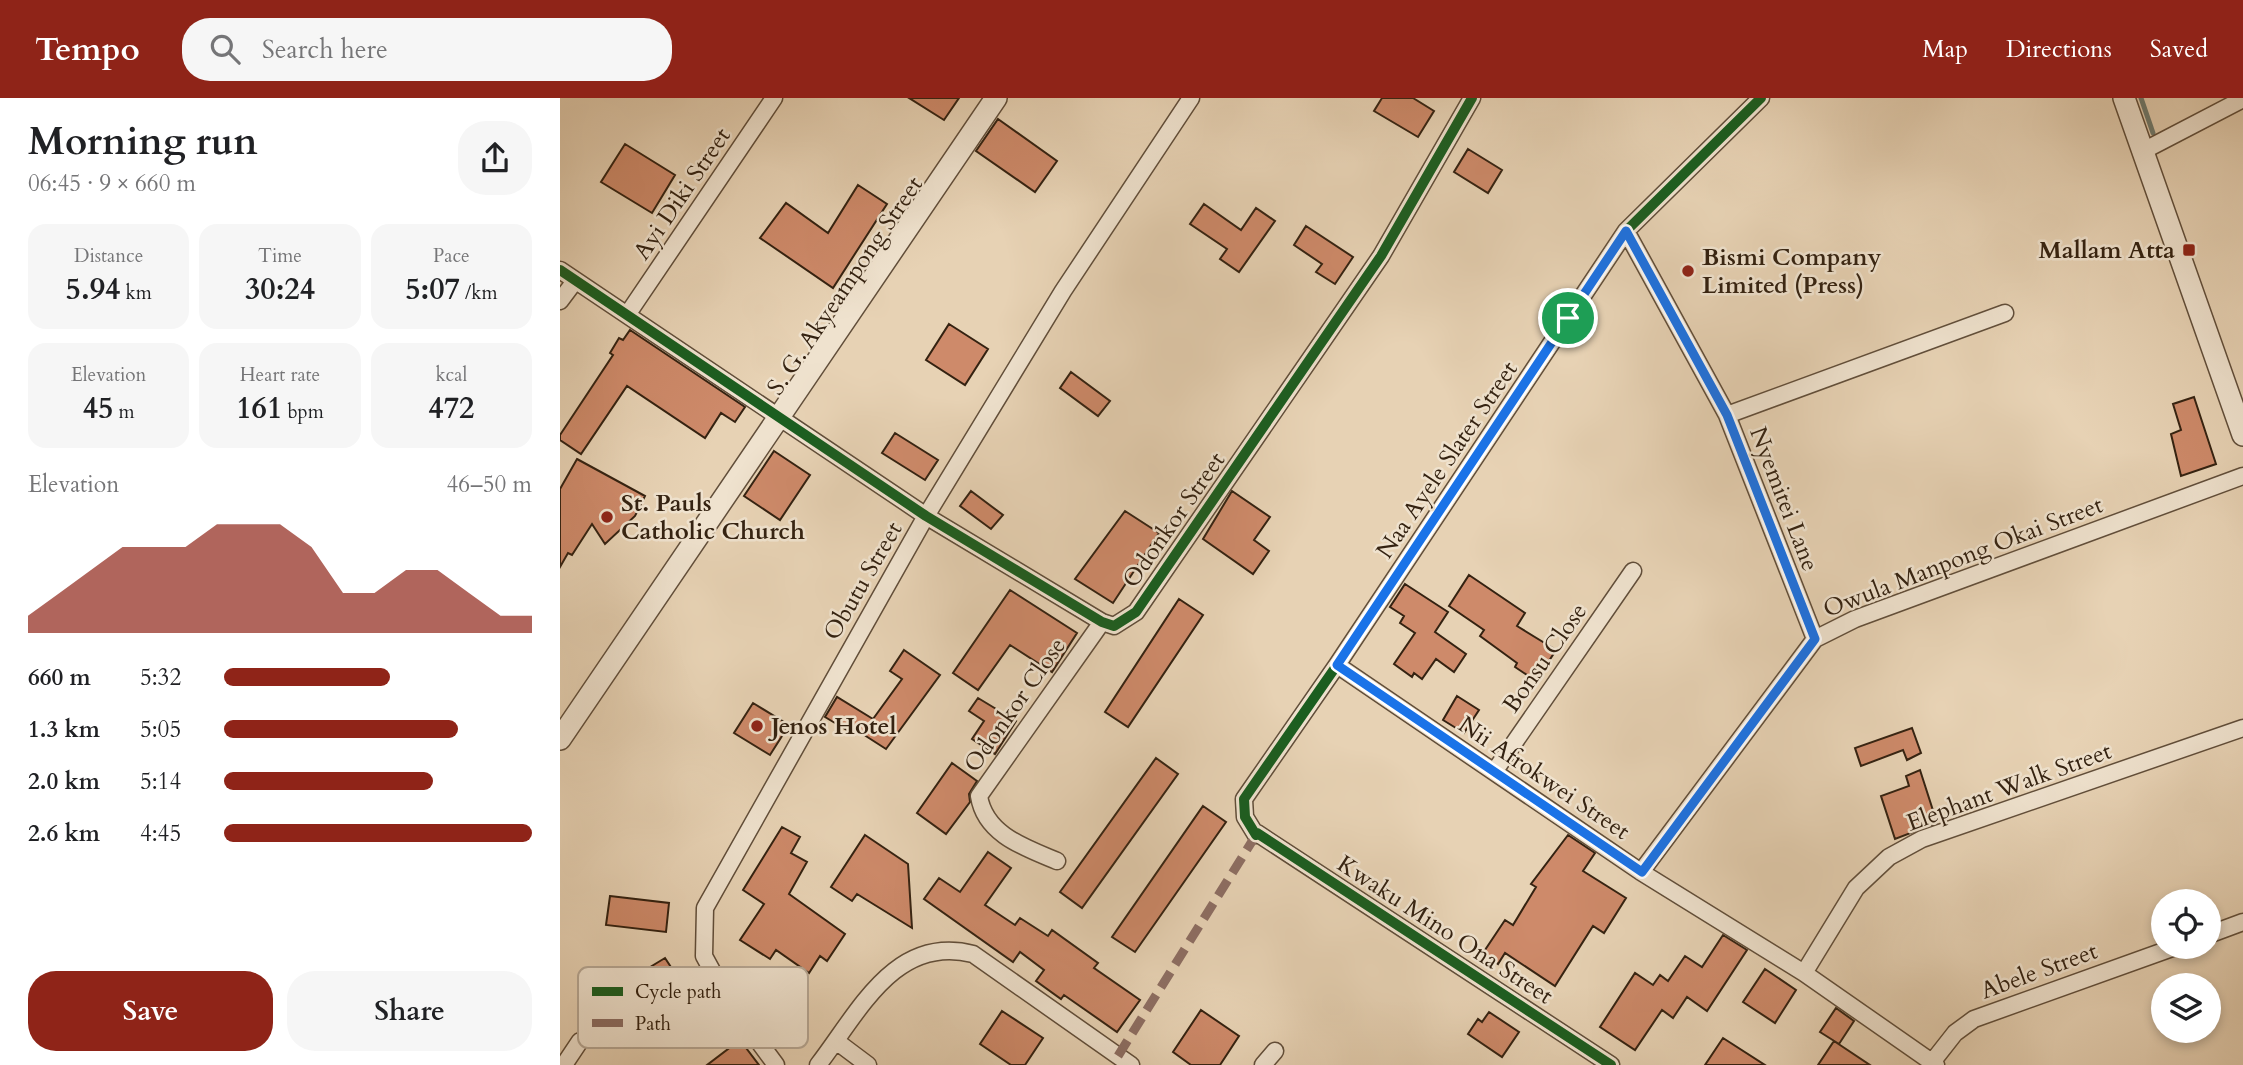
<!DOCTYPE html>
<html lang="en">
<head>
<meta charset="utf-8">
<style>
	:root { --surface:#fff; --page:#f6f6f6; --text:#202124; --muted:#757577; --accent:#8f2418 }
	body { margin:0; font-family:Cardo,serif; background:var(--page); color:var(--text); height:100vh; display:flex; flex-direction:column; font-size:26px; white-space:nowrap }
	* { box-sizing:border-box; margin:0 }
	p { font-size:23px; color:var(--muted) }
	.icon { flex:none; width:38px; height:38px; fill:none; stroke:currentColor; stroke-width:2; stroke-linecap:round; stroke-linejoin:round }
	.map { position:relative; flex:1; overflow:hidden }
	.drawer { display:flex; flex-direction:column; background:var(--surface); width:560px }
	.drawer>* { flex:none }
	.controls { position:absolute; left:1591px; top:791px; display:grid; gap:14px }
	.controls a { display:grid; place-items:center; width:70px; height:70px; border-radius:50%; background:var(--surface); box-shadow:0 4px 10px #0003; font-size:35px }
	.pin { position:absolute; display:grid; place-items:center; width:60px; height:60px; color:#fff; margin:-30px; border:4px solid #fff; border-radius:50%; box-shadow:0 2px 7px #0007 }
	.round { display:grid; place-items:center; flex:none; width:74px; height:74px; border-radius:28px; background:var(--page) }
	.head { display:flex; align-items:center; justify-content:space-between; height:119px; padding:0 28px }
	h1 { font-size:38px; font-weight:600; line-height:52px }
	.stats { display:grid; grid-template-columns:repeat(3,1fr); gap:10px; height:119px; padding:7px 28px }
	.stats div { display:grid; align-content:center; border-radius:18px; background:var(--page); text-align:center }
	.stats b { font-size:30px; font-weight:600 }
	.stats small { font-size:19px; font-weight:400 }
	.stats p { font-size:19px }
	.chart { height:196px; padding:14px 28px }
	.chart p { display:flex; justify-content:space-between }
	.chart svg { width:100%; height:126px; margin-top:7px; fill:var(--accent); opacity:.7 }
	.primary-button { display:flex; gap:14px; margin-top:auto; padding:14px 28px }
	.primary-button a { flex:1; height:80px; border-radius:28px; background:var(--accent); color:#fff; font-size:28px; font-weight:600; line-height:80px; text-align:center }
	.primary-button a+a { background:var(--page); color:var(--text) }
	ul { padding:0 28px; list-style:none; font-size:23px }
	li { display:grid; grid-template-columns:112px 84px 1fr; align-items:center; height:52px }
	li i { height:18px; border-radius:9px; background:var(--accent) }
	header { display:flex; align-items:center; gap:42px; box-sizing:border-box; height:98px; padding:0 35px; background:var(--accent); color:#fff }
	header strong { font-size:33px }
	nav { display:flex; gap:38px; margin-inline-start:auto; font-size:24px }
	.search { width:490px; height:63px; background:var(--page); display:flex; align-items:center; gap:18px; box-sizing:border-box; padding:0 24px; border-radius:28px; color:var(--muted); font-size:26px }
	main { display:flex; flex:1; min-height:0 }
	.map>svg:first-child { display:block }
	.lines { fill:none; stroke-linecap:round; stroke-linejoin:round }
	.stream { stroke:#6f7b70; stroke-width:5 }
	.building { fill:#ce8a6a; stroke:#342211; stroke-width:2 }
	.minor-casing { stroke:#614e3a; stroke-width:19 }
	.tertiary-casing { stroke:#614e3a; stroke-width:24 }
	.minor { stroke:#efe2ce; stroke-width:16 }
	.tertiary { stroke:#efe2ce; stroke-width:21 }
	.quiet { stroke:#8d6e63; stroke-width:9; stroke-dasharray:18 9; stroke-linecap:butt }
	.cycleway-casing { stroke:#efe2ce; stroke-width:15 }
	.cycleway { stroke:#1b5e20; stroke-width:10 }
	.route-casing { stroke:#fff; stroke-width:14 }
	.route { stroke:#1a73e8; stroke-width:9 }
	.poi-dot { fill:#8f2418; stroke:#efe2ce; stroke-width:2.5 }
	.labels { text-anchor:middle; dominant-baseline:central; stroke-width:5; stroke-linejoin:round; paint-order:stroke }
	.street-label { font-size:24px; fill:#342211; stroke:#efe2ce }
	.poi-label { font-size:24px; font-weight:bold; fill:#342211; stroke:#efe2ce; text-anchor:start }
	.key { fill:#efe2ce; stroke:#b7a895; stroke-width:2 }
	.key-label { font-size:19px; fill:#342211 }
</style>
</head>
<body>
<header>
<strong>Tempo</strong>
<div class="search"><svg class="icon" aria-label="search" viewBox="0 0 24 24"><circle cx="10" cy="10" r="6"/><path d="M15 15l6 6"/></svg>Search here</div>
<nav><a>Map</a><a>Directions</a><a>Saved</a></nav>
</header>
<main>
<section class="drawer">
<div class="head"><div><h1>Morning run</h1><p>06:45 · 9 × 660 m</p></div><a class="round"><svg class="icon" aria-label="share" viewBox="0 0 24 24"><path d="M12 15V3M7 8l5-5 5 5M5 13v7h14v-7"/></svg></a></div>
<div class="stats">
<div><p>Distance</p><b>5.94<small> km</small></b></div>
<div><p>Time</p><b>30:24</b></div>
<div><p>Pace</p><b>5:07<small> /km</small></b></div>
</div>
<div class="stats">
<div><p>Elevation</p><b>45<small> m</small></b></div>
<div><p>Heart rate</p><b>161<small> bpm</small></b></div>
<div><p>kcal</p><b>472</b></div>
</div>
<div class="chart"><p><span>Elevation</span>46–50 m</p>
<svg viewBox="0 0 160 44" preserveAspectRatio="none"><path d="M0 44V38L10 30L20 22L30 14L40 14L50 14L60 6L70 6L80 6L90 14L100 30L110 30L120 22L130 22L140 30L150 38L160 38V44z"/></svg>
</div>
<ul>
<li><b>660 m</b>5:32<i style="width:54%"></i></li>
<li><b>1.3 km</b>5:05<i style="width:76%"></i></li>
<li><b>2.0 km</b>5:14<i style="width:68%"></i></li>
<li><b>2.6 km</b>4:45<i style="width:100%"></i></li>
</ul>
<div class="primary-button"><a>Save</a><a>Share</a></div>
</section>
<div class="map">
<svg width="1683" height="967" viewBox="0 0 1683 967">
	<rect width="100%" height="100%" fill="#e7d2b4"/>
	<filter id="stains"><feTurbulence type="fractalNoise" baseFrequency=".00286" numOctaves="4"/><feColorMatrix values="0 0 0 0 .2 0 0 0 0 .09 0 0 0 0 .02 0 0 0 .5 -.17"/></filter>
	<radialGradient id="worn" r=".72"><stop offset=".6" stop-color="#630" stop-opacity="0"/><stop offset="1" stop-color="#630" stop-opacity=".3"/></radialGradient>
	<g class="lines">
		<path class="stream" d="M 1581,0 L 1593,35"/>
	</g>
	<path class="building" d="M 349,0 L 399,0 L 384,22 Z
		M 822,0 L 853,0 L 874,13 L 858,39 L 814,13 Z
		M 438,21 L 497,63 L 475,94 L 416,53 Z
		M 65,46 L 115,77 L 92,115 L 41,84 Z
		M 908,51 L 942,72 L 928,95 L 894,74 Z
		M 298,87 L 327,106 L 273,190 L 200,140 L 226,105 L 268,135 Z
		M 644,106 L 681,132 L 696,110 L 715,123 L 679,174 L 660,161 L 667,151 L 630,126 Z
		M 746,128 L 793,159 L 775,186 L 756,174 L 762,166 L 734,147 Z
		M 389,226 L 428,251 L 405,287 L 366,262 Z
		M 70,232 L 185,309 L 175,324 L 161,315 L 145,340 L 67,288 L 21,356 L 0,342 L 0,337 L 53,257 L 50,255 L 59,240 L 63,242 Z
		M 511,274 L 550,303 L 538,318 L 500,290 Z
		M 1634,299 L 1656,366 L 1621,378 L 1611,336 L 1621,332 L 1613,306 Z
		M 335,335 L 378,362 L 365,382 L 322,355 Z
		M 214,353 L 250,377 L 220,422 L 184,398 Z
		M 17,361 L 85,398 L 75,418 L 45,446 L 32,426 L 12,457 L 8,455 L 0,469 L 0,391 Z
		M 411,393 L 443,417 L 431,431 L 400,408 Z
		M 672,393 L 710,419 L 694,442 L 709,453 L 693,476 L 643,441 Z
		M 565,413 L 599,435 L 553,505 L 515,481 Z
		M 909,477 L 965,515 L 957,528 L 996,552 L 976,583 L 955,569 L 957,565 L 920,538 L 924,532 L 889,508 Z
		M 845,486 L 888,514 L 875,534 L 906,556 L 894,574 L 876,561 L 862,581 L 854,575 L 852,579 L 834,566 L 855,535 L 840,525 L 844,518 L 830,509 Z
		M 450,492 L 517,535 L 492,574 L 450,547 L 418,592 L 393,575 Z
		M 619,501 L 643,517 L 568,629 L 545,614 Z
		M 344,552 L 380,577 L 326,651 L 298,633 L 295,637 L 265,619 L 277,599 L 313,621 L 342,581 L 330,573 Z
		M 897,598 L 919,612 L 904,635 L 883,622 Z
		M 418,600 L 456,623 L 435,656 L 412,641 L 424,623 L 409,613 Z
		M 193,605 L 229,627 L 210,657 L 174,635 Z
		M 1352,630 L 1361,655 L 1347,662 L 1343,652 L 1301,668 L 1295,650 Z
		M 596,660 L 618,676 L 522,810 L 500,794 Z
		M 392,665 L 417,683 L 409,696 L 410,704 L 386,736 L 357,715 Z
		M 1360,672 L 1377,725 L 1335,741 L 1321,698 L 1349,688 L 1346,678 Z
		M 643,708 L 666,724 L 575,854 L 552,839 Z
		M 222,729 L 240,739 L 231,755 L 247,764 L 229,796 L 285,836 L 267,863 L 260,858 L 249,875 L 216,852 L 210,861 L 180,842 L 204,806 L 183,792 Z
		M 305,737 L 348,766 L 352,830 L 297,796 L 292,803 L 271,789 Z
		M 1008,737 L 1035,755 L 1023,773 L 1066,800 L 1044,835 L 1033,828 L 995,888 L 945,855 L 938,866 L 923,855 L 945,822 L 953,827 L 976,789 L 971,786 Z
		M 428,754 L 451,770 L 425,807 L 455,827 L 460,820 L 488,838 L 492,832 L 538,865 L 534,870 L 580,902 L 557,934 L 504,897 L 501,901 L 476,883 L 484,872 L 460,854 L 453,864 L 364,801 L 379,780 L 400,794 Z
		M 50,798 L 109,805 L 106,834 L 46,827 Z
		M 1163,837 L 1187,852 L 1147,913 L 1127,899 L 1113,920 L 1102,912 L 1075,952 L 1040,929 L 1075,875 L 1093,887 L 1100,877 L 1108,883 L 1125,858 L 1142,869 Z
		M 105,860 L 122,886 L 114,891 L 119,900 L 84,921 L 75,906 L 90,897 L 77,877 Z
		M 1205,871 L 1236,892 L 1215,925 L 1183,904 Z
		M 1276,910 L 1294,923 L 1279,946 L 1260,934 Z
		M 641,912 L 679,938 L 660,967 L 631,967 L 613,954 Z
		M 442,913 L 483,940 L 465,967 L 451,967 L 420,946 Z
		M 929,914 L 959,934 L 942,959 L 908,936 L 918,921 L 922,924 Z
		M 1163,940 L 1205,967 L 1145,967 Z
		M 180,942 L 199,967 L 147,967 Z
		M 1274,943 L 1310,967 L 1258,967 Z"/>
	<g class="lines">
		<g class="minor-casing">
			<path id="minor" d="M 1583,53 L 1683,1
				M 1066,133 L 1167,317 L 1255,541
				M 0,172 L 366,418 L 542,524 L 554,528 L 576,514 L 821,158 L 912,0
				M 0,203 L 15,183
				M 67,217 L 214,0
				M 1167,317 L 1445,215
				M 777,567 L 1081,774 L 1244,875 L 1376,967
				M 934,674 L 1073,473
				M 497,763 C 466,750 425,737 419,698 L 542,524
				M 1081,774 L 1255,541 L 1295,521 L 1683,378
				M 1648,837 L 1683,824
				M 1244,875 L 1296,790 L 1329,759 L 1362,741 L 1683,630
				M 276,943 L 308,967
				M 1373,963 L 1395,935 L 1414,921 L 1615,849
				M 4,967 L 20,943
				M 216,967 L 168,902 L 144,858 L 145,810 L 366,418 L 503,193 L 631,0
				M 258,967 C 299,914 335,836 413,856 L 571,967
				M 703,967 L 715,953
				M 1051,967 L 697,735 L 696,737 L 685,719 L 684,701 L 777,567 L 1066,133 L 1201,0"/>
		</g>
		<g class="tertiary-casing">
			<path id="tertiary" d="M 1564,0 L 1683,337
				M 0,641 L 436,0"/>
		</g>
		<use href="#minor" class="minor"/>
		<use href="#tertiary" class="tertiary"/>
		<path class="quiet" d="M 558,958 L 696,737"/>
		<g class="cycleway-casing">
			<path id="cycleway" d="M 0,172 L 366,418 L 542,524 L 554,528 L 576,514 L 821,158 L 912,0
				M 1051,967 L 697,735 L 696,737 L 685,719 L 684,701 L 777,567 L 1066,133 L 1201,0"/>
		</g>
		<use href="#cycleway" class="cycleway"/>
	</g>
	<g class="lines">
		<g class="route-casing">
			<path id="route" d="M 1066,133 L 1167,317 L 1255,541 L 1082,774 L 777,567 Z"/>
		</g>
		<use href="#route" class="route"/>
	</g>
	<g class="poi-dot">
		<rect x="1622" y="145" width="14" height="14" rx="3.5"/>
		<circle cx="1128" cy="173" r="7"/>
		<circle cx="47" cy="419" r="7"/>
		<circle cx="197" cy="628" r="7"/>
	</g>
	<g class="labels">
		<g class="street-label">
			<text transform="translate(122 96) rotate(-56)">Ayi Diki Street</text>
			<text transform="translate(285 188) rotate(-56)">S. G. Akyeampong Street</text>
			<text transform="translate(887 362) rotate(-56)">Naa Ayele Slater Street</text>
			<text transform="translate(1224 401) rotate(69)">Nyemitei Lane</text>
			<text transform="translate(614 422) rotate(-55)">Odonkor Street</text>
			<text transform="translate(1403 459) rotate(-21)">Owula Manpong Okai Street</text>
			<text transform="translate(303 483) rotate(-60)">Obutu Street</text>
			<text transform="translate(985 560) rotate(-55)">Bonsu Close</text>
			<text transform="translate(455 607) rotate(-55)">Odonkor Close</text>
			<text transform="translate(984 680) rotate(34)">Nii Afrokwei Street</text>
			<text transform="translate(1449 689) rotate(-20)">Elephant Walk Street</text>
			<text transform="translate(885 832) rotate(33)">Kwaku Mino Ona Street</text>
			<text transform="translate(1479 873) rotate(-20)">Abele Street</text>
		</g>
		<g class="poi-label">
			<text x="1615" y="152" text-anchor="end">Mallam Atta</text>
			<text x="1142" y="159">Bismi Company<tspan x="1142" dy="28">Limited (Press)</tspan></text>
			<text x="61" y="405">St. Pauls<tspan x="61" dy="28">Catholic Church</tspan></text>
			<text x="211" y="628">Jenos Hotel</text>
		</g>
	</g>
	<rect x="18" y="869" width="230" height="81" rx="10" class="key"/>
	<rect x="32" y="889" width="31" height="9" fill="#1b5e20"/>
	<rect x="32" y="921" width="31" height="8" fill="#8d6e63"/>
	<g class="key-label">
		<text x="75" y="900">Cycle path</text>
		<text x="75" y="932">Path</text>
	</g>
	<rect width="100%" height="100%" filter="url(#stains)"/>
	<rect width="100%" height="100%" fill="url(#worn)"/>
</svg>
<div class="controls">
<a><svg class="icon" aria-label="locate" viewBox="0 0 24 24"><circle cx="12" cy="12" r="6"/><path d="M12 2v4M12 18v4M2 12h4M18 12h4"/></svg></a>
<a><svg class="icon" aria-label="layers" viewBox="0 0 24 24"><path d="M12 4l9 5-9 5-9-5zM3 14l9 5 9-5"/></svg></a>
</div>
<div class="pin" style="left:1008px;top:220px;background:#1e9e55"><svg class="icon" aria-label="arrive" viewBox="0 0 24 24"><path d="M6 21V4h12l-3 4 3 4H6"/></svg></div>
</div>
</main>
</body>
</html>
